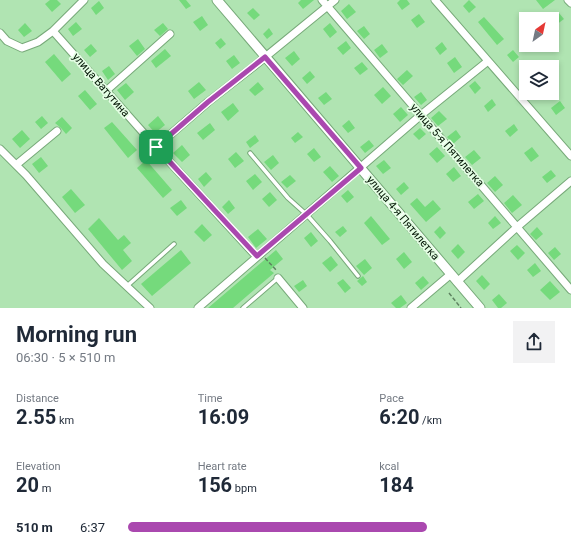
<!DOCTYPE html>
<html lang="en">
<head>
<meta charset="utf-8">
<style>
	:root { --surface:#fff; --page:#f2f2f3; --text:#1f2937; --muted:#747a83; --accent:#aa48af }
	body { margin:0; font-family:Roboto,sans-serif; background:var(--page); color:var(--text); height:100vh; display:flex; flex-direction:column; font-size:15px; white-space:nowrap }
	* { box-sizing:border-box; margin:0 }
	p { font-size:13px; color:var(--muted) }
	.icon { flex:none; width:22px; height:22px; fill:none; stroke:currentColor; stroke-width:2; stroke-linecap:round; stroke-linejoin:round }
	.map { position:relative; height:308px; overflow:hidden }
	.drawer { display:flex; flex-direction:column; background:var(--surface); flex:1 }
	.drawer>* { flex:none }
	.needle { width:26px; rotate:33deg }
	.fabs { position:absolute; left:519px; top:12px; display:grid; gap:8px }
	.fabs a { display:grid; place-items:center; width:40px; height:40px; border-radius:0px; background:var(--surface); box-shadow:0 2px 6px #0003; font-size:20px }
	.pin { position:absolute; display:grid; place-items:center; width:34px; height:34px; color:#fff; margin:-17px; border-radius:8px; box-shadow:0 2px 6px #0006 }
	.round { display:grid; place-items:center; flex:none; width:42px; height:42px; border-radius:0px; background:var(--page) }
	.head { display:flex; align-items:center; justify-content:space-between; height:68px; padding:0 16px }
	h1 { font-size:22px; font-weight:700; line-height:30px }
	.stats { display:grid; grid-template-columns:repeat(3,1fr); gap:6px; height:68px; padding:4px 16px }
	.stats div { display:grid; align-content:center }
	.stats b { font-size:20px; font-weight:700 }
	.stats small { font-size:11px; font-weight:400 }
	.stats p { font-size:11px }
	ul { padding:0 16px; list-style:none; font-size:13px }
	li { display:grid; grid-template-columns:64px 48px 1fr; align-items:center; height:30px }
	li i { height:10px; border-radius:5px; background:var(--accent) }
	.map>svg:first-child { display:block }
	.building { fill:#75da7c }
	.lines { fill:none; stroke-linecap:round; stroke-linejoin:round }
	.lane-casing { stroke:#77a979; stroke-width:5.5 }
	.street-casing { stroke:#77a979; stroke-width:9 }
	.secondary-casing { stroke:#77a979; stroke-width:11 }
	.path { stroke:#5e8260; stroke-width:1.5; stroke-dasharray:4 2; stroke-linecap:butt }
	.lane { stroke:#fff; stroke-width:3.5 }
	.street { stroke:#fff; stroke-width:7 }
	.secondary { stroke:#fff; stroke-width:9 }
	.route-casing { stroke:#fff; stroke-width:8 }
	.route { stroke:#aa48af; stroke-width:5 }
	.labels { text-anchor:middle; dominant-baseline:central; stroke-width:3.5; stroke-linejoin:round; paint-order:stroke }
	.street-label { font-size:11px; fill:#021404; stroke:#e4fee4 }
</style>
</head>
<body>
<div class="map">
<svg width="571" height="308" viewBox="0 0 571 308">
	<rect width="100%" height="100%" fill="#b0e4b2"/>
	<path class="building" d="M 50,0 L 57,0 L 61,4 L 52,12 L 45,4 Z
		M 179,0 L 186,0 L 191,6 L 186,9 Z
		M 301,0 L 314,0 L 303,9 L 298,3 Z
		M 400,0 L 407,0 L 410,4 L 402,10 L 397,3 Z
		M 469,0 L 476,7 L 469,13 L 463,6 Z
		M 536,0 L 555,0 L 543,9 Z
		M 99,1 L 104,8 L 96,15 L 91,8 Z
		M 349,4 L 356,12 L 347,19 L 341,11 Z
		M 253,8 L 260,15 L 254,20 L 247,13 Z
		M 559,13 L 564,19 L 556,25 L 551,19 Z
		M 419,14 L 425,22 L 417,28 L 411,20 Z
		M 202,16 L 208,25 L 200,31 L 193,22 Z
		M 484,17 L 504,39 L 497,45 L 478,22 Z
		M 76,22 L 82,29 L 73,36 L 68,29 Z
		M 25,23 L 32,31 L 24,37 L 18,30 Z
		M 163,23 L 168,29 L 160,36 L 154,30 Z
		M 330,23 L 337,32 L 330,38 L 323,29 Z
		M 364,26 L 370,34 L 364,39 L 357,31 Z
		M 269,28 L 273,34 L 267,39 L 263,34 Z
		M 221,38 L 226,44 L 220,49 L 215,43 Z
		M 138,39 L 145,49 L 137,56 L 129,46 Z
		M 346,41 L 351,48 L 343,55 L 337,48 Z
		M 442,42 L 447,49 L 440,55 L 435,48 Z
		M 91,44 L 97,51 L 90,57 L 84,50 Z
		M 382,44 L 388,52 L 380,58 L 374,50 Z
		M 165,49 L 171,56 L 156,68 L 151,61 Z
		M 513,50 L 519,57 L 513,62 L 507,55 Z
		M 294,51 L 300,59 L 292,66 L 285,58 Z
		M 54,54 L 71,74 L 62,82 L 45,62 Z
		M 234,55 L 240,63 L 232,69 L 226,61 Z
		M 455,57 L 462,67 L 454,73 L 447,63 Z
		M 362,62 L 368,69 L 360,75 L 354,68 Z
		M 109,66 L 115,74 L 108,80 L 102,71 Z
		M 407,70 L 413,76 L 403,85 L 397,79 Z
		M 310,71 L 315,77 L 307,84 L 302,78 Z
		M 475,81 L 481,88 L 475,94 L 469,86 Z
		M 199,82 L 206,90 L 194,99 L 188,91 Z
		M 258,82 L 264,89 L 255,96 L 249,90 Z
		M 126,83 L 134,92 L 125,100 L 117,90 Z
		M 383,87 L 391,96 L 382,104 L 374,95 Z
		M 85,90 L 97,104 L 90,110 L 78,96 Z
		M 326,92 L 332,99 L 324,105 L 318,98 Z
		M 421,92 L 427,100 L 421,105 L 414,97 Z
		M 492,99 L 496,105 L 488,112 L 484,106 Z
		M 560,101 L 565,108 L 556,115 L 551,108 Z
		M 233,103 L 239,111 L 228,121 L 221,112 Z
		M 401,107 L 408,115 L 400,122 L 393,114 Z
		M 439,111 L 447,119 L 438,126 L 431,118 Z
		M 42,116 L 48,123 L 41,129 L 35,122 Z
		M 158,116 L 165,125 L 155,133 L 148,125 Z
		M 62,117 L 72,128 L 66,134 L 61,128 L 55,123 Z
		M 349,120 L 355,128 L 348,133 L 342,126 Z
		M 112,122 L 137,150 L 128,158 L 104,128 Z
		M 210,123 L 215,130 L 203,140 L 197,133 Z
		M 514,124 L 518,130 L 510,137 L 505,131 Z
		M 420,128 L 426,134 L 419,140 L 413,134 Z
		M 22,130 L 30,139 L 20,148 L 12,139 Z
		M 456,130 L 461,137 L 453,144 L 447,137 Z
		M 298,132 L 303,137 L 295,143 L 291,138 Z
		M 255,135 L 259,141 L 250,148 L 246,142 Z
		M 369,140 L 374,146 L 365,153 L 360,147 Z
		M 182,145 L 190,155 L 182,162 L 173,153 Z
		M 437,147 L 445,156 L 437,163 L 429,154 Z
		M 532,147 L 539,156 L 531,162 L 524,153 Z
		M 314,148 L 321,157 L 314,162 L 307,154 Z
		M 474,150 L 481,158 L 472,165 L 465,157 Z
		M 236,152 L 244,161 L 235,168 L 228,159 Z
		M 273,155 L 279,163 L 271,170 L 264,162 Z
		M 41,157 L 48,166 L 39,173 L 32,164 Z
		M 146,160 L 172,190 L 163,198 L 137,168 Z
		M 384,160 L 391,168 L 383,174 L 376,166 Z
		M 330,166 L 339,176 L 332,182 L 323,172 Z
		M 454,167 L 461,176 L 453,182 L 446,174 Z
		M 551,170 L 556,176 L 547,183 L 542,177 Z
		M 206,172 L 212,179 L 204,187 L 198,179 Z
		M 255,174 L 262,182 L 253,190 L 246,181 Z
		M 290,175 L 296,181 L 287,188 L 281,182 Z
		M 495,176 L 503,185 L 495,192 L 487,183 Z
		M 404,182 L 409,188 L 401,195 L 396,189 Z
		M 71,189 L 85,205 L 75,213 L 62,197 Z
		M 348,190 L 354,197 L 347,203 L 341,196 Z
		M 270,192 L 277,200 L 269,207 L 262,199 Z
		M 478,194 L 484,201 L 474,209 L 468,202 Z
		M 513,195 L 522,205 L 512,213 L 504,203 Z
		M 417,198 L 425,207 L 433,200 L 441,209 L 426,222 L 410,204 Z
		M 181,200 L 187,208 L 177,216 L 170,208 Z
		M 229,200 L 235,208 L 228,214 L 222,207 Z
		M 371,216 L 390,239 L 382,245 L 364,223 Z
		M 495,216 L 501,223 L 493,229 L 488,223 Z
		M 99,218 L 118,240 L 124,235 L 131,243 L 123,250 L 132,261 L 122,270 L 88,229 Z
		M 202,224 L 212,235 L 204,242 L 194,232 Z
		M 343,226 L 347,231 L 340,237 L 335,232 Z
		M 440,226 L 446,233 L 440,239 L 434,232 Z
		M 537,227 L 543,234 L 536,240 L 530,234 Z
		M 258,229 L 267,239 L 256,248 L 248,237 Z
		M 311,232 L 318,241 L 311,247 L 304,238 Z
		M 458,244 L 465,252 L 458,259 L 451,251 Z
		M 517,245 L 525,253 L 518,260 L 510,251 Z
		M 555,247 L 561,254 L 554,260 L 548,253 Z
		M 181,250 L 191,263 L 152,296 L 141,284 Z
		M 276,250 L 283,259 L 270,270 L 274,273 L 233,308 L 208,308 Z
		M 404,252 L 412,262 L 404,269 L 396,259 Z
		M 331,256 L 338,265 L 330,272 L 322,263 Z
		M 365,259 L 372,268 L 364,275 L 356,266 Z
		M 535,263 L 541,271 L 533,277 L 527,270 Z
		M 482,275 L 490,284 L 484,290 L 476,281 Z
		M 363,276 L 367,282 L 362,286 L 357,281 Z
		M 423,276 L 429,283 L 421,290 L 415,283 Z
		M 343,279 L 351,288 L 345,293 L 337,283 Z
		M 303,280 L 307,286 L 299,292 L 294,286 Z
		M 550,281 L 560,292 L 550,300 L 540,290 Z
		M 499,294 L 507,303 L 501,308 L 498,308 L 492,300 Z
		M 401,295 L 407,303 L 400,308 L 396,308 L 391,303 Z"/>
	<g class="lines">
		<g class="lane-casing">
			<path id="lane" d="M 250,153 L 288,198 L 307,215 L 330,241 L 358,276
				M 127,286 L 174,244
				M 243,308 L 278,278"/>
		</g>
		<g class="street-casing">
			<path id="street" d="M 322,0 L 571,290
				M 435,0 L 571,156
				M 568,0 L 571,3
				M 53,31 L 84,0
				M 0,33 L 7,41 L 22,48 L 38,42 L 53,31 L 156,147 L 257,257
				M 106,91 L 170,34
				M 156,147 L 208,102 L 253,67 L 335,0
				M 0,149 L 26,175 L 103,264 L 150,308
				M 16,165 L 57,131
				M 278,278 L 303,308
				M 457,282 L 517,227 L 571,181
				M 198,308 L 421,115 L 488,61
				M 411,308 L 451,274"/>
		</g>
		<g class="secondary-casing">
			<path id="secondary" d="M 217,0 L 480,308"/>
		</g>
		<path class="path" d="M 265,258 L 277,271
			M 449,293 L 461,308"/>
		<use href="#lane" class="lane"/>
		<use href="#street" class="street"/>
		<use href="#secondary" class="secondary"/>
	</g>
	<g class="lines">
		<g class="route-casing">
			<path id="route" d="M 265,57 L 361,168 L 257,256 L 156,147 L 208,102 Z"/>
		</g>
		<use href="#route" class="route"/>
	</g>
	<g class="labels">
		<g class="street-label">
			<text transform="translate(101 85) rotate(49)">улица Ватутина</text>
			<text transform="translate(447 145) rotate(49)">улица 5-я Пятилетка</text>
			<text transform="translate(403 218) rotate(50)">улица 4-я Пятилетка</text>
		</g>
	</g>
</svg>
<div class="fabs">
<a><svg class="needle" viewBox="-14 -14 28 28"><path d="M0-13l5 13h-10z" fill="#e53935"/><path d="M0 13l5-13h-10z" fill="#747a83"/></svg></a>
<a><svg class="icon" aria-label="layers" viewBox="0 0 24 24"><path d="M12 4l9 5-9 5-9-5zM3 14l9 5 9-5"/></svg></a>
</div>
<div class="pin" style="left:156px;top:147px;background:#1e9e55"><svg class="icon" aria-label="arrive" viewBox="0 0 24 24"><path d="M6 21V4h12l-3 4 3 4H6"/></svg></div>
</div>
<section class="drawer">
<div class="head"><div><h1>Morning run</h1><p>06:30 · 5 × 510 m</p></div><a class="round"><svg class="icon" aria-label="share" viewBox="0 0 24 24"><path d="M12 15V3M7 8l5-5 5 5M5 13v7h14v-7"/></svg></a></div>
<div class="stats">
<div><p>Distance</p><b>2.55<small> km</small></b></div>
<div><p>Time</p><b>16:09</b></div>
<div><p>Pace</p><b>6:20<small> /km</small></b></div>
</div>
<div class="stats">
<div><p>Elevation</p><b>20<small> m</small></b></div>
<div><p>Heart rate</p><b>156<small> bpm</small></b></div>
<div><p>kcal</p><b>184</b></div>
</div>
<ul>
<li><b>510 m</b>6:37<i style="width:70%"></i></li>
</ul>
</section>
</body>
</html>
